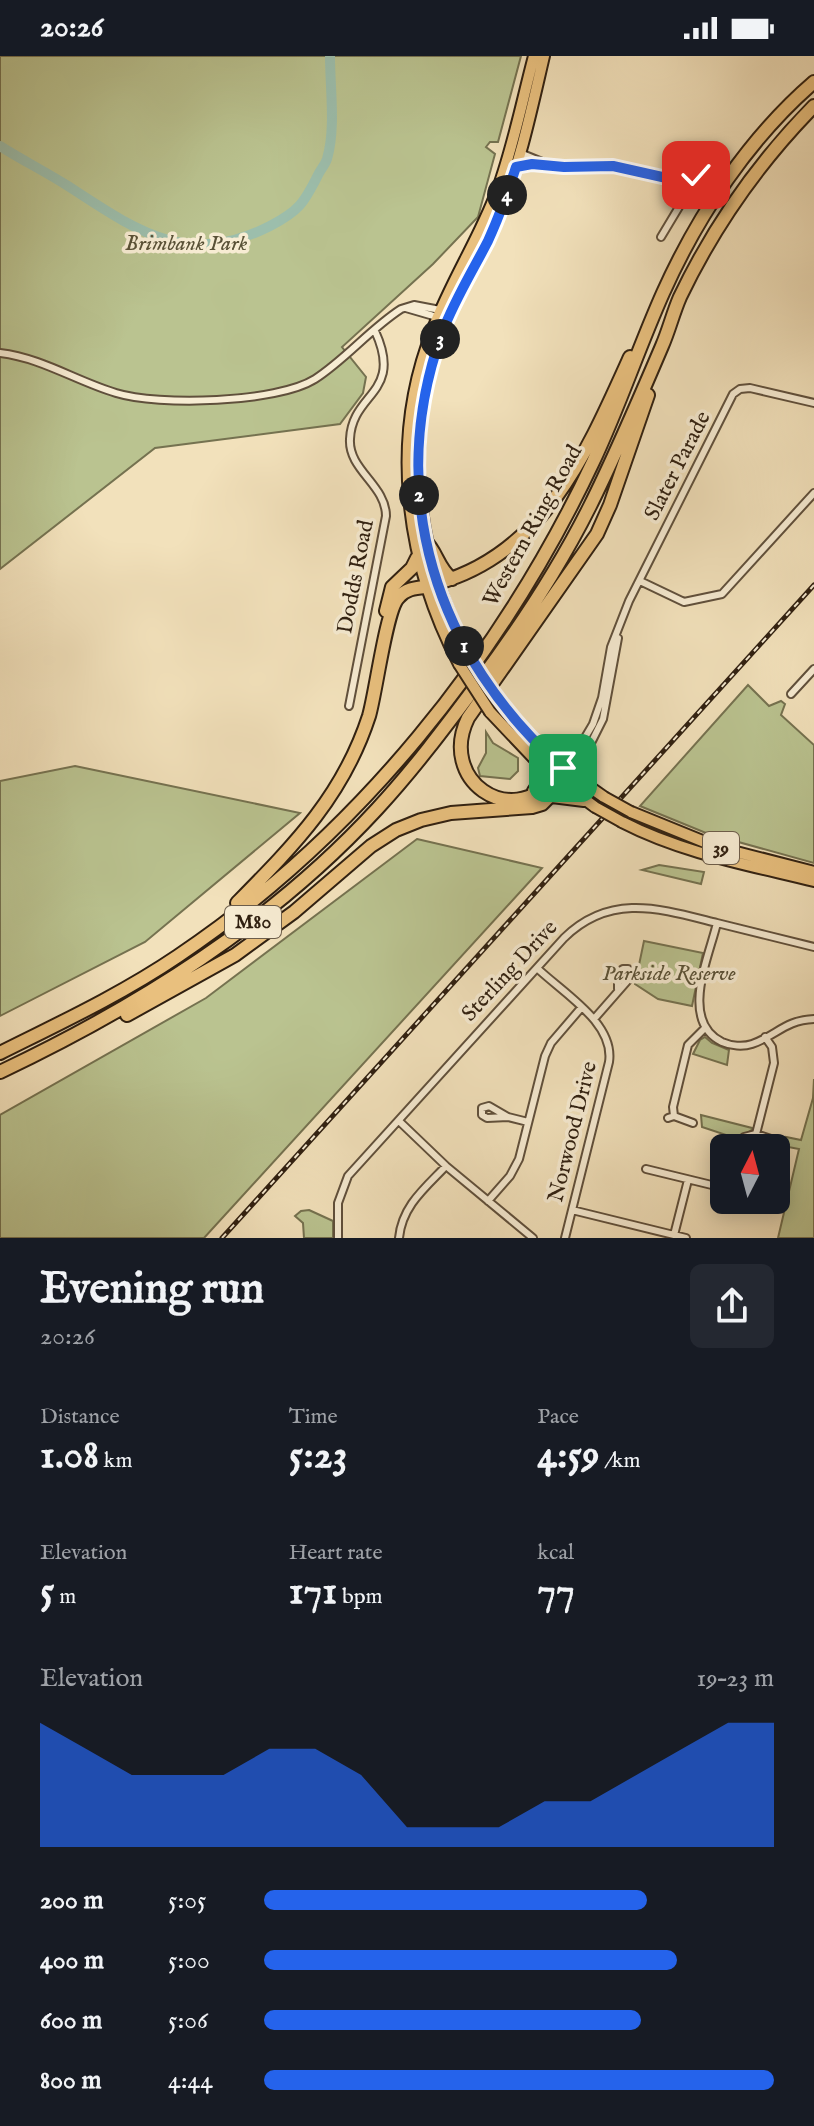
<!DOCTYPE html>
<html lang="en">
<head>
<meta charset="utf-8">
<style>
	:root { --surface:#171b24; --page:#242831; --text:#f1f3f6; --muted:#9ea1a6; --accent:#2563eb }
	body { margin:0; font-family:"IM FELL English",serif; background:var(--page); color:var(--text); height:100vh; display:flex; flex-direction:column; font-size:30px; white-space:nowrap }
	* { box-sizing:border-box; margin:0 }
	p { font-size:26px; color:var(--muted) }
	.icon { flex:none; width:44px; height:44px; fill:none; stroke:currentColor; stroke-width:2; stroke-linecap:round; stroke-linejoin:round }
	.map { position:relative; height:1182px; overflow:hidden }
	.side { display:flex; flex-direction:column; background:var(--surface); flex:1 }
	.side>* { flex:none }
	.needle { width:52px; rotate:6deg }
	.buttons { position:absolute; left:710px; top:1078px; display:grid; gap:16px }
	.buttons a { display:grid; place-items:center; width:80px; height:80px; border-radius:12px; background:var(--surface); box-shadow:0 4px 20px #0003; font-size:40px }
	.pin { position:absolute; display:grid; place-items:center; width:68px; height:68px; color:#fff; margin:-34px; border-radius:16px; box-shadow:0 4px 12px #0006 }
	.km { position:absolute; width:40px; height:40px; margin:-20px; border-radius:50%; background:#222; color:#fff; font-size:22px; line-height:40px; text-align:center }
	.round { display:grid; place-items:center; flex:none; width:84px; height:84px; border-radius:12px; background:var(--page) }
	.overview { display:flex; align-items:center; justify-content:space-between; height:136px; padding:0 40px }
	h1 { font-size:44px; font-weight:800; line-height:60px }
	.figures { display:grid; grid-template-columns:repeat(3,1fr); gap:12px; height:136px; padding:8px 40px }
	.figures div { display:grid; align-content:center }
	.figures b { font-size:40px; font-weight:800 }
	.figures small { font-size:22px; font-weight:400 }
	.figures p { font-size:22px }
	.chart { height:224px; padding:16px 40px }
	.chart p { display:flex; justify-content:space-between }
	.chart svg { width:100%; height:144px; margin-top:8px; fill:var(--accent); opacity:.7 }
	ul { padding:0 40px; list-style:none; font-size:26px }
	li { display:grid; grid-template-columns:128px 96px 1fr; align-items:center; height:60px }
	li i { height:20px; border-radius:10px; background:var(--accent) }
	.status { display:flex; justify-content:space-between; align-items:center; height:56px; padding:0 40px; background:var(--surface); direction:ltr }
	.status svg { height:22px; fill:currentColor }
	.map>svg:first-child { display:block }
	.green { fill:#bac390; stroke:#757250; stroke-width:2 }
	.lines { fill:none; stroke-linecap:round; stroke-linejoin:round }
	.river { stroke:#9cbeac; stroke-width:10 }
	.minor-casing { stroke:#60503c; stroke-width:10 }
	.primary-casing { stroke:#302011; stroke-width:14 }
	.motorway-casing { stroke:#302011; stroke-width:16 }
	.minor { stroke:#f7ecd3; stroke-width:6 }
	.primary { stroke:#e9c07e; stroke-width:10 }
	.motorway { stroke:#e9c07e; stroke-width:12 }
	.rail-casing { stroke:#302011; stroke-width:5 }
	.rail { stroke:#f7ecd3; stroke-width:2; stroke-dasharray:6; stroke-linecap:butt }
	.primary-bridge-casing { stroke:#302011; stroke-width:14; stroke-linecap:butt }
	.primary-bridge { stroke:#e9c07e; stroke-width:10 }
	.route-casing { stroke:#fff; stroke-width:16 }
	.route { stroke:#2563eb; stroke-width:10 }
	.labels { text-anchor:middle; dominant-baseline:central; stroke-width:7; stroke-linejoin:round; paint-order:stroke }
	.shield { fill:#f7ecd3; stroke:#6c5d4b; stroke-width:2 }
	.shield-label { font-size:20px; font-weight:bold; fill:#302011 }
	.park-label { font-size:22px; font-style:italic; fill:#595137; stroke:#f7ecd3 }
	.street-label { font-size:22px; fill:#302011; stroke:#f7ecd3 }
</style>
</head>
<body>
<div class="status"><b>20:26</b><svg viewBox="0 0 49 12"><path d="M0 12V9h3v3zM5 12V6h3v6zM10 12V3h3v9zM15 12V0h3v12zM26 1h20v11H26zM47 4h2v5h-2z"/></svg></div>
<div class="map">
<svg width="814" height="1182" viewBox="0 0 814 1182">
	<rect width="100%" height="100%" fill="#f2e1bb"/>
	<filter id="stains"><feTurbulence type="fractalNoise" baseFrequency=".0025" numOctaves="4"/><feColorMatrix values="0 0 0 0 .2 0 0 0 0 .09 0 0 0 0 .02 0 0 0 .5 -.17"/></filter>
	<radialGradient id="worn" r=".72"><stop offset=".6" stop-color="#630" stop-opacity="0"/><stop offset="1" stop-color="#630" stop-opacity=".3"/></radialGradient>
	<path class="green" d="M 0,0 L 521,0 L 498,86 L 490,86 L 486,91 L 495,98 L 478,161 L 433,208 L 342,291 L 366,321 L 363,337 L 340,368 L 155,392 L 0,513 Z
		M 748,629 L 769,650 L 781,645 L 785,648 L 781,659 L 814,689 L 814,807 L 706,777 L 640,750 Z
		M 486,676 L 493,687 L 518,702 L 518,715 L 510,723 L 480,720 L 478,712 L 486,697 Z
		M 75,710 L 300,757 L 145,886 L 0,960 L 0,725 Z
		M 637,763 L 814,819 C 754,806 690,798 636,766 Z
		M 417,783 L 542,812 L 204,1182 L 0,1182 L 0,1059 L 206,942 Z
		M 659,809 L 704,816 L 701,828 L 642,814 Z
		M 644,885 L 703,897 L 692,950 L 658,943 L 635,928 Z
		M 705,981 L 712,987 L 729,994 L 727,1009 L 693,998 L 700,984 Z
		M 814,1023 L 814,1182 L 778,1182 L 799,1093 L 783,1090 L 786,1081 L 801,1084 L 813,1042 Z
		M 701,1059 L 752,1072 L 753,1073 L 738,1083 L 702,1071 Z
		M 309,1154 L 333,1165 L 333,1182 L 304,1182 L 303,1167 L 295,1160 L 301,1155 Z"/>
	<g class="lines">
		<path class="river" d="M 0,90 C 22,104 46,116 68,130 C 137,175 187,212 270,170 C 299,155 304,147 318,119 C 321,113 325,109 327,103 C 336,72 330,33 330,0"/>
		<g class="minor-casing">
			<path id="minor" d="M 520,97 L 542,106
				M 517,110 L 532,108 L 564,111 L 613,110 L 684,126 L 688,130 L 688,136 L 661,181
				M 688,130 L 696,119
				M 406,252 L 437,261
				M 0,297 C 42,302 76,325 116,337 C 158,350 277,347 315,323 C 346,303 370,273 401,253 L 414,249 L 440,254
				M 640,525 L 684,546 L 722,538 L 814,437
				M 791,638 L 814,613
				M 349,650 L 386,460 C 386,429 348,414 350,383 C 352,336 404,338 375,275
				M 555,722 L 580,690 L 593,668 L 602,642 L 611,591 L 629,545 L 733,338 L 740,333 L 750,332 L 814,347
				M 562,728 L 587,695 L 603,663 L 618,582
				M 717,867 C 709,901 679,965 722,986 C 731,990 743,991 752,988 C 776,980 785,964 814,963
				M 537,912 C 563,937 615,967 609,1006 L 565,1182
				M 594,963 L 629,923 L 631,918 L 628,913 L 623,913 L 618,917 L 618,933
				M 674,1060 L 673,1051 L 688,989 L 705,972
				M 508,1061 L 487,1062 L 482,1059 L 482,1052 L 489,1050 L 508,1061 L 528,1066
				M 668,1062 L 674,1060 L 693,1067
				M 399,1065 L 446,1110 L 533,1182
				M 756,1078 L 774,1007 L 772,991 L 765,981
				M 744,1081 L 756,1078 L 780,1086
				M 646,1113 L 724,1132
				M 488,1145 L 510,1120 L 519,1103 L 545,1000 L 551,987 L 581,952
				M 572,1154 L 686,1182
				M 674,1179 L 688,1124
				M 338,1182 L 338,1147 L 348,1120 L 564,882 C 611,836 661,853 717,867 C 749,875 782,883 814,891
				M 399,1182 C 402,1150 425,1132 446,1110"/>
		</g>
		<g class="primary-casing">
			<path id="primary" d="M 467,596 C 412,489 401,368 450,256 C 466,221 487,188 502,152 C 521,104 532,51 544,0
				M 459,608 C 405,505 389,383 433,273 C 451,225 479,183 497,135 C 513,92 522,45 534,0
				M 498,645 C 529,682 563,714 604,741
				M 490,656 L 544,713 L 595,751
				M 547,698 L 572,701
				M 581,726 L 583,700
				M 631,756 L 717,791 L 814,816
				M 622,766 C 682,797 749,809 814,825"/>
		</g>
		<g class="motorway-casing">
			<path id="motorway" d="M 425,485 C 437,496 438,513 452,523
				M 438,527 C 545,497 588,394 630,301
				M 386,555 L 392,531 L 412,512 L 417,502
				M 555,722 C 509,775 438,723 468,662 L 597,478 L 610,449 L 648,339
				M 534,735 L 541,725 L 544,713
				M 552,740 L 584,744
				M 237,847 C 294,789 343,740 369,660 C 376,636 386,555 398,542 C 405,533 415,532 425,531
				M 127,959 L 235,899 L 294,856 L 371,790 L 396,774 L 421,764 L 451,757 L 532,751 L 542,748 L 562,728
				M 0,997 C 60,967 122,938 178,900 C 357,780 501,601 593,406 C 619,351 638,293 663,237 C 698,159 749,82 814,26
				M 0,1016 C 139,950 272,867 377,753 C 414,713 446,670 479,626 C 520,571 559,512 590,450 C 616,398 639,344 662,290 C 669,274 673,257 680,241 C 714,170 759,106 814,50"/>
		</g>
		<use href="#minor" class="minor"/>
		<use href="#primary" class="primary"/>
		<use href="#motorway" class="motorway"/>
		<g class="rail-casing">
			<path id="rail" d="M 222,1182 L 814,529"/>
		</g>
		<use href="#rail" class="rail"/>
		<g class="primary-bridge-casing">
			<path id="primary-bridge" d="M 467,596 L 498,645
				M 459,608 L 490,656
				M 604,741 L 631,756
				M 595,751 L 622,766"/>
		</g>
		<use href="#primary-bridge" class="primary-bridge"/>
	</g>
	<g class="lines">
		<g class="route-casing">
			<path id="route" d="M 563,712 C 436,600 384,439 442,277 C 454,245 472,216 488,185 C 499,161 508,136 516,111 L 532,108 L 564,111 L 613,110 L 680,125 L 688,130 L 696,119"/>
		</g>
		<use href="#route" class="route"/>
	</g>
	<g class="labels">
		<g class="shield">
			<rect x="703" y="776" width="36" height="32" rx="6"/>
			<rect x="225" y="850" width="56" height="32" rx="6"/>
		</g>
		<g class="shield-label">
			<text x="721" y="792">39</text>
			<text x="253" y="866">M80</text>
		</g>
		<g class="park-label">
			<text x="186" y="188">Brimbank Park</text>
			<text x="669" y="918">Parkside Reserve</text>
		</g>
		<g class="street-label">
			<text transform="translate(678 410) rotate(-63)">Slater Parade</text>
			<text transform="translate(533 470) rotate(-61)">Western Ring Road</text>
			<text transform="translate(356 521) rotate(-79)">Dodds Road</text>
			<text transform="translate(510 915) rotate(-47)">Sterling Drive</text>
			<text transform="translate(573 1076) rotate(-76)">Norwood Drive</text>
		</g>
	</g>
	<rect width="100%" height="100%" filter="url(#stains)"/>
	<rect width="100%" height="100%" fill="url(#worn)"/>
</svg>
<div class="buttons">
<a><svg class="needle" viewBox="-14 -14 28 28"><path d="M0-13l5 13h-10z" fill="#e53935"/><path d="M0 13l5-13h-10z" fill="#9ea1a6"/></svg></a>
</div>
<div class="pin" style="left:563px;top:712px;background:#1e9e55"><svg class="icon" aria-label="arrive" viewBox="0 0 24 24"><path d="M6 21V4h12l-3 4 3 4H6"/></svg></div>
<div class="pin" style="left:696px;top:119px;background:#d93025"><svg class="icon" aria-label="check" viewBox="0 0 24 24"><path d="M5 12l5 5 9-10"/></svg></div>
<b class="km" style="left:464px;top:590px">1</b>
<b class="km" style="left:419px;top:439px">2</b>
<b class="km" style="left:440px;top:283px">3</b>
<b class="km" style="left:507px;top:139px">4</b>
</div>
<section class="side">
<div class="overview"><div><h1>Evening run</h1><p>20:26</p></div><a class="round"><svg class="icon" aria-label="share" viewBox="0 0 24 24"><path d="M12 15V3M7 8l5-5 5 5M5 13v7h14v-7"/></svg></a></div>
<div class="figures">
<div><p>Distance</p><b>1.08<small> km</small></b></div>
<div><p>Time</p><b>5:23</b></div>
<div><p>Pace</p><b>4:59<small> /km</small></b></div>
</div>
<div class="figures">
<div><p>Elevation</p><b>5<small> m</small></b></div>
<div><p>Heart rate</p><b>171<small> bpm</small></b></div>
<div><p>kcal</p><b>77</b></div>
</div>
<div class="chart"><p><span>Elevation</span>19–23 m</p>
<svg viewBox="0 0 160 44" preserveAspectRatio="none"><path d="M0 44V6L10 14L20 22L30 22L40 22L50 14L60 14L70 22L80 38L90 38L100 38L110 30L120 30L130 22L140 14L150 6L160 6V44z"/></svg>
</div>
<ul>
<li><b>200 m</b>5:05<i style="width:75%"></i></li>
<li><b>400 m</b>5:00<i style="width:81%"></i></li>
<li><b>600 m</b>5:06<i style="width:74%"></i></li>
<li><b>800 m</b>4:44<i style="width:100%"></i></li>
</ul>
</section>
</body>
</html>
